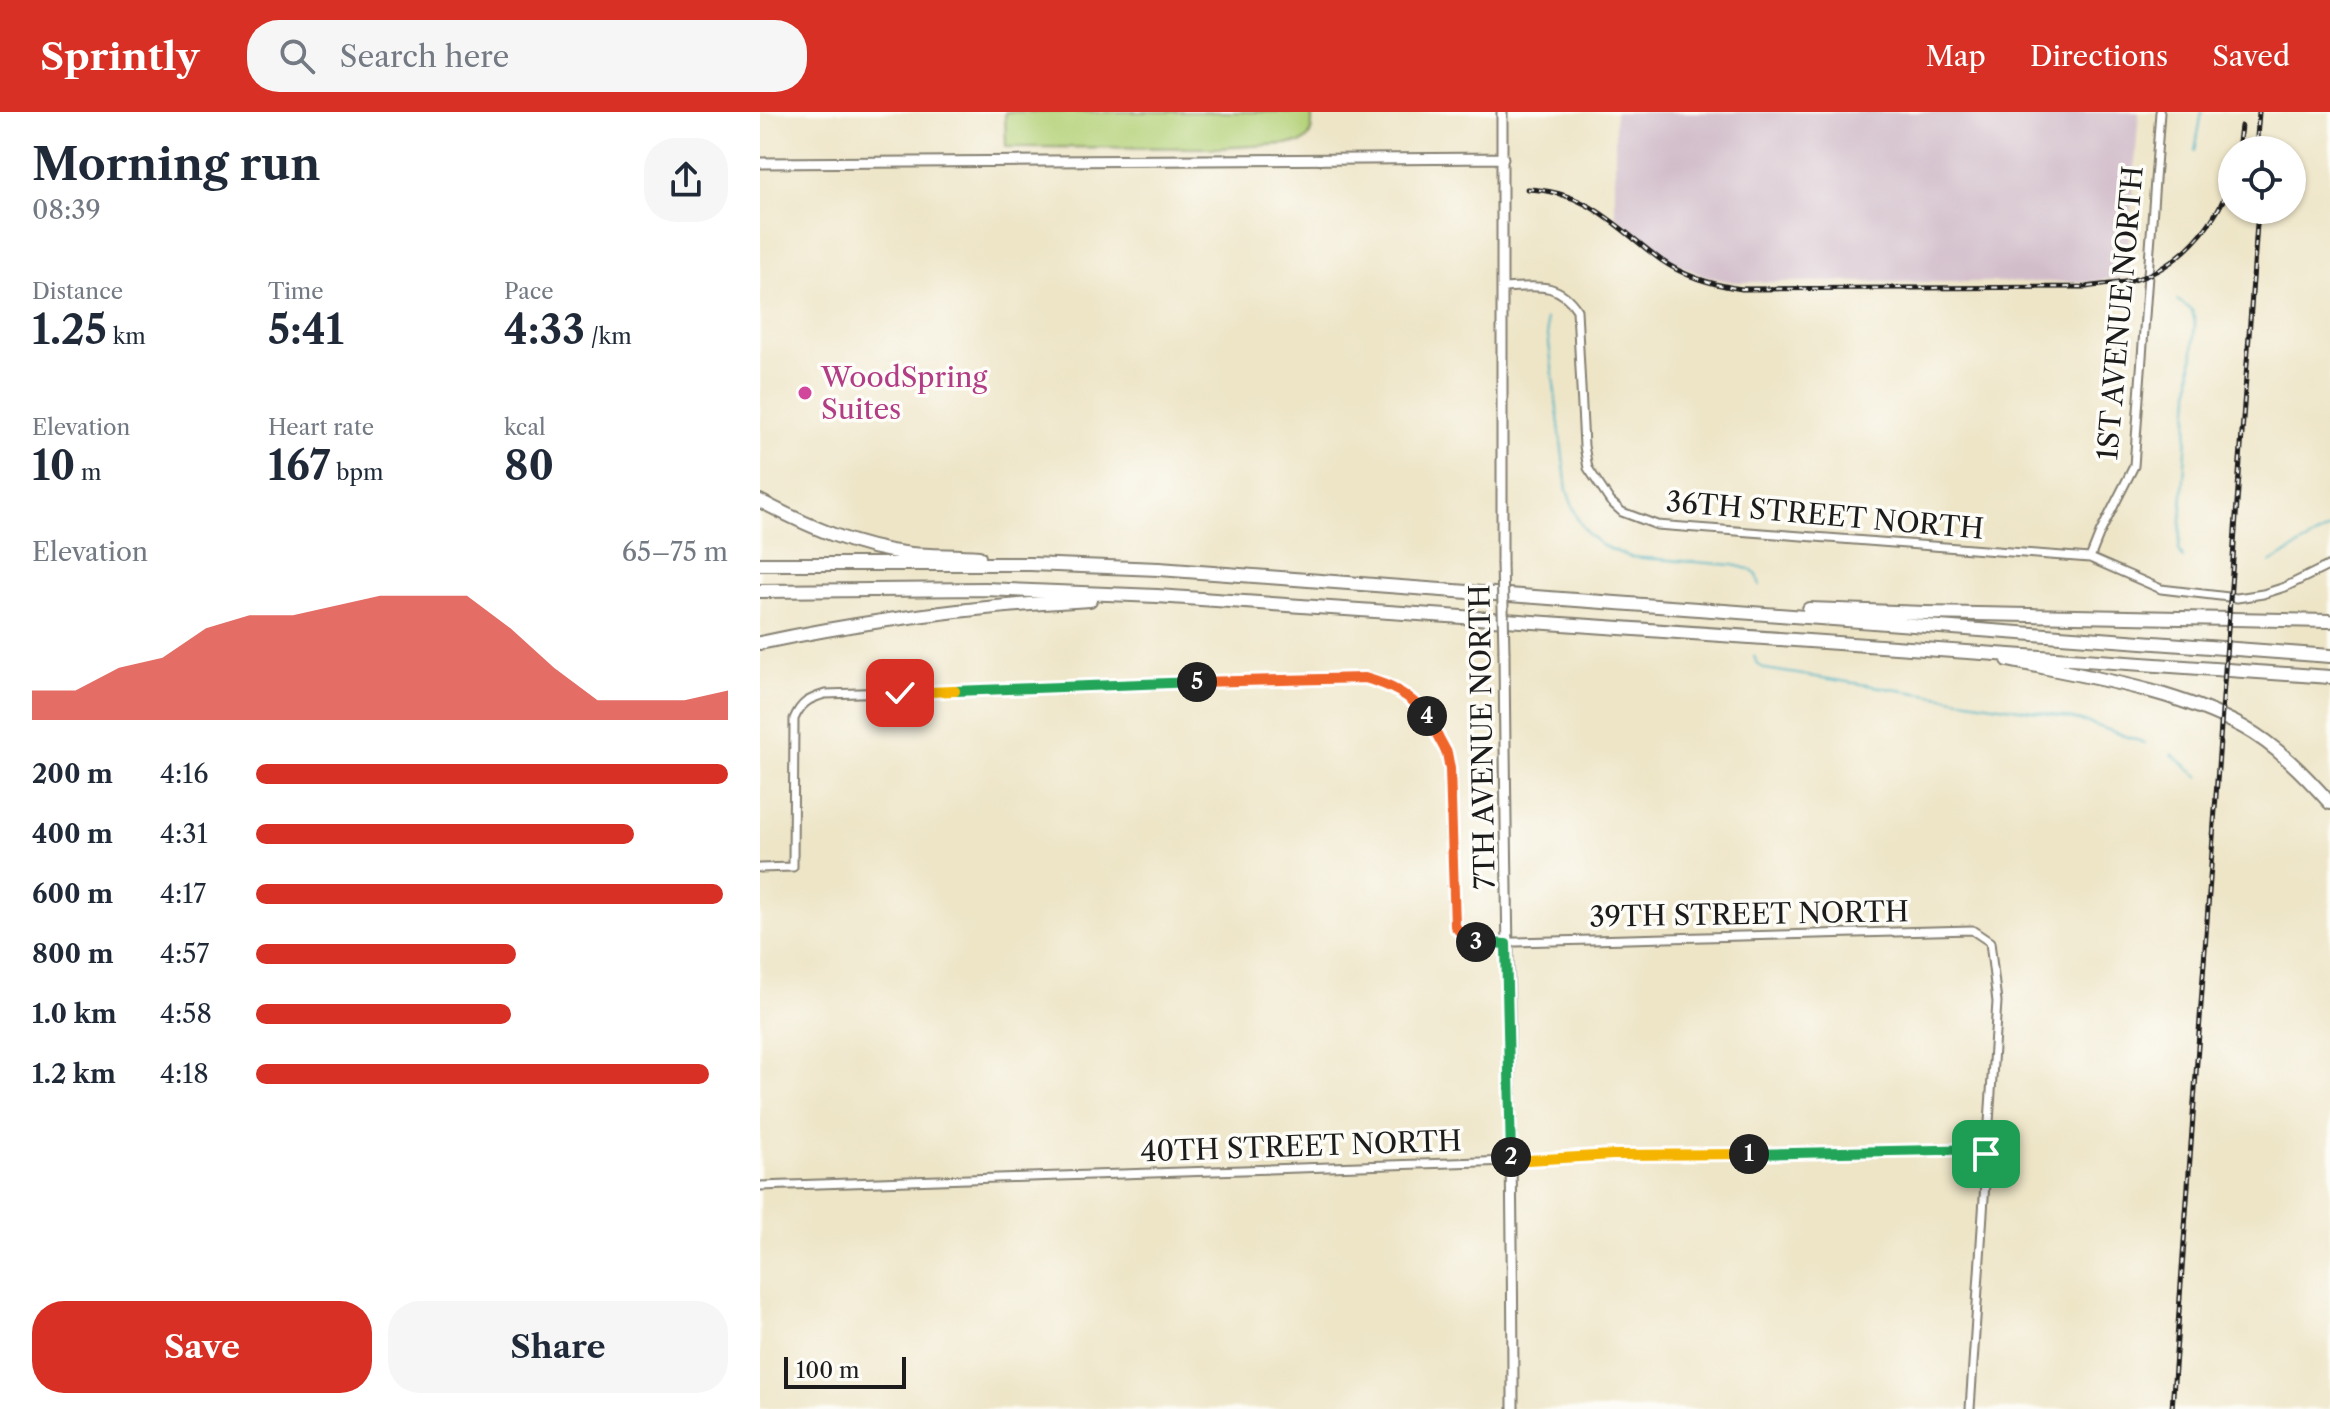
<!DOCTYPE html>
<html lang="en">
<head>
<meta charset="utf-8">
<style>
	:root { --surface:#fff; --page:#f6f6f7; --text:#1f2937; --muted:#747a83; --accent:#d93025 }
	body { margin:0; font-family:"Libre Caslon Text",serif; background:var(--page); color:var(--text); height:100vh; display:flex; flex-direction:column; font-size:30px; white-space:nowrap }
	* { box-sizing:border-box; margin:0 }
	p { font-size:26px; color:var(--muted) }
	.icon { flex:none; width:44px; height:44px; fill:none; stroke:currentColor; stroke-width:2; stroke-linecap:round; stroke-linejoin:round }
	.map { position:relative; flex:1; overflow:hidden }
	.side { display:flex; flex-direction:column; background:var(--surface); width:760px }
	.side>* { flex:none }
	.buttons { position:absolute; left:1458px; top:24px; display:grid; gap:16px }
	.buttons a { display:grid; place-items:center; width:88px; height:88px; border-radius:50%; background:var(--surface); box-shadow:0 2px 6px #0004; font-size:40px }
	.scale { position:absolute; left:24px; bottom:20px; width:122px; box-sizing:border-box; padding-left:8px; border:4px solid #1c1c1c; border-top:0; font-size:22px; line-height:28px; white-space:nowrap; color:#1c1c1c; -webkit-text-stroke:6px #fdfcf7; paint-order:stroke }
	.pin { position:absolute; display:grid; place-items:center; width:68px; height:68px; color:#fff; margin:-34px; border-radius:16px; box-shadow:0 4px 12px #0006 }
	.km { position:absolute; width:40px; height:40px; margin:-20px; border-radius:50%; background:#222; color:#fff; font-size:22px; line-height:40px; text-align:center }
	.round { display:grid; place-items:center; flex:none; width:84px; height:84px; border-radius:32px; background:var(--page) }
	.summary { display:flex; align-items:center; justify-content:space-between; height:136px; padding:0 32px }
	h1 { font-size:44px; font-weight:700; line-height:60px }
	.figures { display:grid; grid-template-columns:repeat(3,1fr); gap:12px; height:136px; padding:8px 32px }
	.figures div { display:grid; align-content:center }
	.figures b { font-size:40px; font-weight:700 }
	.figures small { font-size:22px; font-weight:400 }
	.figures p { font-size:22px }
	.chart { height:224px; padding:16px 32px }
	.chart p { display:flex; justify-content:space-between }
	.chart svg { width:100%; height:144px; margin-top:8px; fill:var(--accent); opacity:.7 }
	.primary-button { display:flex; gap:16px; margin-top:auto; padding:16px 32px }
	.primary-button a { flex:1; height:92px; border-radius:32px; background:var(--accent); color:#fff; font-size:32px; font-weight:700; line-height:92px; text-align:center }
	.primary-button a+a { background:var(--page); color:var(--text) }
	ul { padding:0 32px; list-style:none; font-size:26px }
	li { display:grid; grid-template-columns:128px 96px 1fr; align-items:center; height:60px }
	li i { height:20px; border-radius:10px; background:var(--accent) }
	header { display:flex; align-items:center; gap:48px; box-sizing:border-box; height:112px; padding:0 40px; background:var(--accent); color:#fff }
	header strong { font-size:38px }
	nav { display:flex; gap:44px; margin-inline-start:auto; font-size:28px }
	.search { width:560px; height:72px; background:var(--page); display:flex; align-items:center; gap:20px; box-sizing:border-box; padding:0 28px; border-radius:32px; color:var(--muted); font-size:30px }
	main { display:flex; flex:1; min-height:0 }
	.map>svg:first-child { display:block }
	.industrial { fill:#d1bdca }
	.green { fill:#b4d178; stroke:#68764a; stroke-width:2 }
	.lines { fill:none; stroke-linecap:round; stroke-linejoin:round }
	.stream { stroke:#42afbf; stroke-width:2 }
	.street-casing { stroke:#858072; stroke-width:11 }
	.secondary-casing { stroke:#858072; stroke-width:13 }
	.highway-casing { stroke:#858072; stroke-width:16 }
	.street { stroke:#fff; stroke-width:7 }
	.secondary { stroke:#fff; stroke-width:9 }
	.highway { stroke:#fff; stroke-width:12 }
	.rail-casing { stroke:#1c1c1c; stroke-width:5 }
	.rail { stroke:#fdfcf7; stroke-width:2; stroke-dasharray:6; stroke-linecap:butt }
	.secondary-bridge-casing { stroke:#858072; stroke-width:13; stroke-linecap:butt }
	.secondary-bridge { stroke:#fff; stroke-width:9 }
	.split-1-casing { stroke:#fff; stroke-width:16 }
	.split-2-casing { stroke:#fff; stroke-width:16 }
	.split-3-casing { stroke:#fff; stroke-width:16 }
	.split-4-casing { stroke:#fff; stroke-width:16 }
	.split-5-casing { stroke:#fff; stroke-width:16 }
	.split-6-casing { stroke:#fff; stroke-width:16 }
	.split-7-casing { stroke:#fff; stroke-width:16 }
	.split-1 { stroke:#22a559; stroke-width:10 }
	.split-2 { stroke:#f5b400; stroke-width:10 }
	.split-3 { stroke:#22a559; stroke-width:10 }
	.split-4 { stroke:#f0652b; stroke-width:10 }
	.split-5 { stroke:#f0652b; stroke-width:10 }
	.split-6 { stroke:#22a559; stroke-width:10 }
	.split-7 { stroke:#f5b400; stroke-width:10 }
	.hotel-dot { fill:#d1479c; stroke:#fdfcf7; stroke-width:3 }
	.labels { text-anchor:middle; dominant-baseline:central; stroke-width:7; stroke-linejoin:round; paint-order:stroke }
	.street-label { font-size:28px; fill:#1c1c1c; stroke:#fdfcf7 }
	.hotel-label { font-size:28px; fill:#b23c85; stroke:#fdfcf7; text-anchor:start }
</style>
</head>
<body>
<header>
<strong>Sprintly</strong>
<div class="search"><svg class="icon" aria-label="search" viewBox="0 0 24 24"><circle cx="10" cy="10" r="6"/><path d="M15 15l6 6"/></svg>Search here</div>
<nav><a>Map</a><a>Directions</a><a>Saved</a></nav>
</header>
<main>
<section class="side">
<div class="summary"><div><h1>Morning run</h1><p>08:39</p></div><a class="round"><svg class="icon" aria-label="share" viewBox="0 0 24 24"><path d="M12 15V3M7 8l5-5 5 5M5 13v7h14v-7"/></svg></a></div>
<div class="figures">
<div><p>Distance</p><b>1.25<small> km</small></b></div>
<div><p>Time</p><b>5:41</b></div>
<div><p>Pace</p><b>4:33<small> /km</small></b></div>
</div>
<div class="figures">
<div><p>Elevation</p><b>10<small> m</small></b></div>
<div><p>Heart rate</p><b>167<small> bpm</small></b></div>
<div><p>kcal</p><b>80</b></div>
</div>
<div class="chart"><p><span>Elevation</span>65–75 m</p>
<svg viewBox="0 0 160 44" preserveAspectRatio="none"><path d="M0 44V35L10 35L20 28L30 25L40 16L50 12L60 12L70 9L80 6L90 6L100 6L110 16L120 28L130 38L140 38L150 38L160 35V44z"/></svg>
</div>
<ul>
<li><b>200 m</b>4:16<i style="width:100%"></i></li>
<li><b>400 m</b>4:31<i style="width:80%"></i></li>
<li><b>600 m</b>4:17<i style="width:99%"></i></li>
<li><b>800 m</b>4:57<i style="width:55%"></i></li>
<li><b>1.0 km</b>4:58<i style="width:54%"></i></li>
<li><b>1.2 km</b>4:18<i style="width:96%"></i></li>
</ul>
<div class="primary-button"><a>Save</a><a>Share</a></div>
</section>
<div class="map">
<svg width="1570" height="1297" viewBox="0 0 1570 1297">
	<rect width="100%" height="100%" fill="#fdfcf7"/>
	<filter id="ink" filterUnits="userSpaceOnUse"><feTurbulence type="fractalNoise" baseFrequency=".0125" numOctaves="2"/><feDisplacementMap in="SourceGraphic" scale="16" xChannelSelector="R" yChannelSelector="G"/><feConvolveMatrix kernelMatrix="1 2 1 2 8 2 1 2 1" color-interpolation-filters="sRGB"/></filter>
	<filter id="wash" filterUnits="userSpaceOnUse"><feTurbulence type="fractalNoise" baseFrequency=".006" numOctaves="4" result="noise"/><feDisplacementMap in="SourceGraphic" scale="32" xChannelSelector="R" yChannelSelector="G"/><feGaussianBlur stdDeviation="1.8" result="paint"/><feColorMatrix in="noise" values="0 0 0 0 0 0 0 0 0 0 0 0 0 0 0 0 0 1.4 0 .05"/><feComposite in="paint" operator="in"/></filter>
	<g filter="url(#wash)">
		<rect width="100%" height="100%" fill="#eee5c7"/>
		<path class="industrial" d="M 855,0 L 1379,0 L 1366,165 L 1329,170 L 974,170 L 943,164 L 908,147 L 855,104 Z"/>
		<path class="green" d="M 245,0 L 552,0 C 552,14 554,24 541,31 L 459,36 L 246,35 Z"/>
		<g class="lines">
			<path class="stream" d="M 1435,39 L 1442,0
				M 1417,188 L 1432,198 L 1435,210 L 1419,438 L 1423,446
				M 786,207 L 807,378 L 817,406 L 828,422 L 843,434 L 870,445 L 973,453 L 989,457 L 997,463 L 1000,474
				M 1510,451 L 1570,416
				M 994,544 L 997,552 L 1005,557 L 1291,602 L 1329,611 L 1385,631
				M 1412,642 L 1439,665"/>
		</g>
	</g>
	<g filter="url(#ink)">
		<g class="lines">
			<g class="street-casing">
				<path id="street" d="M 742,176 C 774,175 798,168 817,198 L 824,334 L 828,356 L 850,389 L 862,400 L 897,413 L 1330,446 L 1401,477 L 1477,486 L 1503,482 L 1525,475 L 1570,453
					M 1330,446 L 1340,421 L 1374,354 L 1400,0
					M 0,756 L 33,755 L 34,607 C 41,591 48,587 65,582 L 605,566 C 653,579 680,609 690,657 L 693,795 C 696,818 698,821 719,831 L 1212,818 L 1230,830 L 1237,890 L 1210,1297
					M 0,1074 L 751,1049 L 853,1043 L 1227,1037"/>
			</g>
			<g class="secondary-casing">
				<path id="secondary" d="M 742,0 L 742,451
					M 0,51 L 743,46
					M 744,540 C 746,792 753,1045 753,1297"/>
			</g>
			<g class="highway-casing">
				<path id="highway" d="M 0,389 C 48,414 96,436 151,442 C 174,444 196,443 219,445
					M 0,452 L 270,452 L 399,457 L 1570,544
					M 0,479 L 225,477 L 397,484 L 1570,565
					M 1049,497 L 1165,501 L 1570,509
					M 0,531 C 108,508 220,494 330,488
					M 1248,548 C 1326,565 1411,576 1483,615 C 1516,633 1545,663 1570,691"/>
			</g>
			<use href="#street" class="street"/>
			<use href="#secondary" class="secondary"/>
			<use href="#highway" class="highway"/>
			<g class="rail-casing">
				<path id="rail" d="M 1478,38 L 1481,14
					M 1496,38 L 1499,0
					M 767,77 C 828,79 856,115 901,148 C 925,165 953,173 982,177 L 1326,175 C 1340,173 1355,172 1370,169 C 1418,157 1458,112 1472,65
					M 1412,1297 L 1498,98"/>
			</g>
			<use href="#rail" class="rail"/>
			<g class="secondary-bridge-casing">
				<path id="secondary-bridge" d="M 742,451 L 744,540"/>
			</g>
			<use href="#secondary-bridge" class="secondary-bridge"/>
		</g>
	</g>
	<g class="lines" filter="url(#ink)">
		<g class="split-1-casing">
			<path id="split-1" d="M 989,1042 L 1227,1037 L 1226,1042"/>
		</g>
		<g class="split-2-casing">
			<path id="split-2" d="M 751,1045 L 751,1049 L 853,1043 L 989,1042"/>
		</g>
		<g class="split-3-casing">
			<path id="split-3" d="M 716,830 L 746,832 L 751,1045"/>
		</g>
		<g class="split-4-casing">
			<path id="split-4" d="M 667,604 L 687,641 L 690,657 L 695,814 L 703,824 L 716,830"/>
		</g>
		<g class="split-5-casing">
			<path id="split-5" d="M 437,570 L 605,566 C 630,573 651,583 667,604"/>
		</g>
		<g class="split-6-casing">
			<path id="split-6" d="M 195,579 L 437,570"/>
		</g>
		<g class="split-7-casing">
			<path id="split-7" d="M 140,581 L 195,579"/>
		</g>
		<use href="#split-1" class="split-1"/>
		<use href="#split-2" class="split-2"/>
		<use href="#split-3" class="split-3"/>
		<use href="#split-4" class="split-4"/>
		<use href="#split-5" class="split-5"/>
		<use href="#split-6" class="split-6"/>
		<use href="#split-7" class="split-7"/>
	</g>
	<circle class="hotel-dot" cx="45" cy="281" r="8"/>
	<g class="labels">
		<g class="street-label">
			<text transform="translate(1360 201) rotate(-85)">1ST AVENUE NORTH</text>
			<text transform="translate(1065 403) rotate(5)">36TH STREET NORTH</text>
			<text transform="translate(722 625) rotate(-91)">7TH AVENUE NORTH</text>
			<text transform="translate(989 802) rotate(-1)">39TH STREET NORTH</text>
			<text transform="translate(541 1034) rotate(-2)">40TH STREET NORTH</text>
		</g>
		<g class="hotel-label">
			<text x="61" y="265">WoodSpring<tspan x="61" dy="32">Suites</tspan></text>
		</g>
	</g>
</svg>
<div class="buttons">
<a><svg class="icon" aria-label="locate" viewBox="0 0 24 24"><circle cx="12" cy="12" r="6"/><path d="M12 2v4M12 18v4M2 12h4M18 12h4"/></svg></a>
</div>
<div class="scale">100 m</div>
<div class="pin" style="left:1226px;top:1042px;background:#1e9e55"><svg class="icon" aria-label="arrive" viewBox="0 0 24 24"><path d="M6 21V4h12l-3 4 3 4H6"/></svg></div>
<div class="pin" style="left:140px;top:581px;background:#d93025"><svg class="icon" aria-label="check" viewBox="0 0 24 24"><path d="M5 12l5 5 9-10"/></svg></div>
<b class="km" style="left:989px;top:1042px">1</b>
<b class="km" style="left:751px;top:1045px">2</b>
<b class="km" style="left:716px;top:830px">3</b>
<b class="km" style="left:667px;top:604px">4</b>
<b class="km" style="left:437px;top:570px">5</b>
</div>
</main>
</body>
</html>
